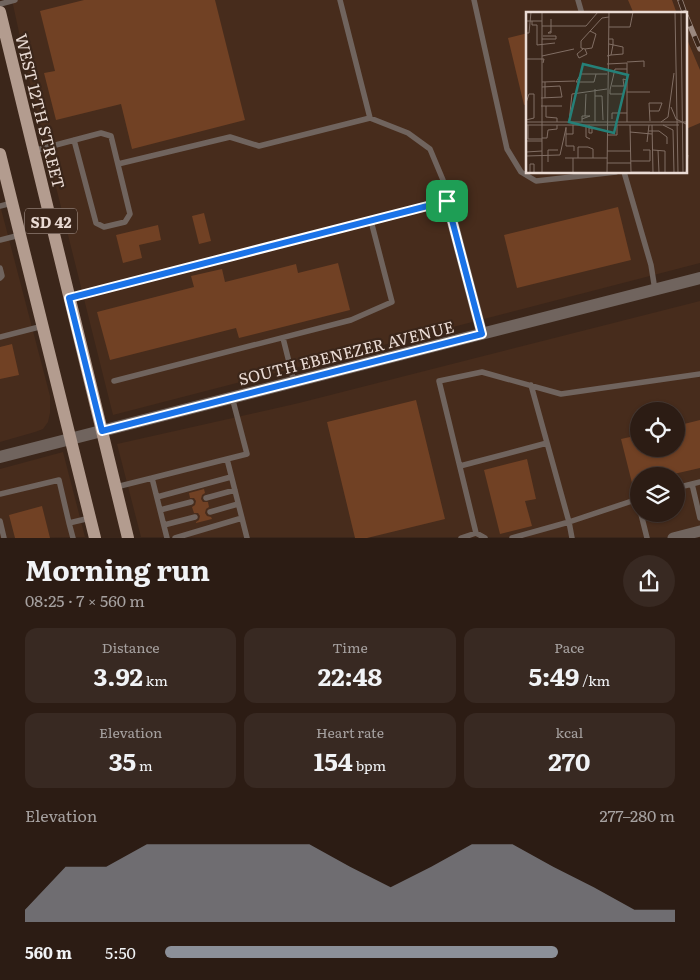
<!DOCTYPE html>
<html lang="en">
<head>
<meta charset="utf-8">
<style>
	:root { --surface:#2c1c14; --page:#382922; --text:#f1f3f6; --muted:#a6a1a0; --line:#483a34; --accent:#8c9099 }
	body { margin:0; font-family:Literata,serif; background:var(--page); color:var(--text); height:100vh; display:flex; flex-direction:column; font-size:19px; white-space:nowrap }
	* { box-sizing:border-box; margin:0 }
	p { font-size:16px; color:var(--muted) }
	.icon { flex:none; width:28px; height:28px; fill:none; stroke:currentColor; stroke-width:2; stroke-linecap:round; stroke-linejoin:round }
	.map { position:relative; height:538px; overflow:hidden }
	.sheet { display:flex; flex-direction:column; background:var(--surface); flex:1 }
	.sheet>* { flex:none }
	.buttons { position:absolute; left:630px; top:402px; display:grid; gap:10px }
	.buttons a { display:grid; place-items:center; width:55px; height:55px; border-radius:50%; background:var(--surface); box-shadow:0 1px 4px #0004,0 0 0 1px var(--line); font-size:25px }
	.pin { position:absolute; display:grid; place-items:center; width:42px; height:42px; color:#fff; margin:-21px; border-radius:10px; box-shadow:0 2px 8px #0006 }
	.round { display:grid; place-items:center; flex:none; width:52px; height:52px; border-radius:26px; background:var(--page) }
	.headline { display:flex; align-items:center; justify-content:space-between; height:85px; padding:0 25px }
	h1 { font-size:28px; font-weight:700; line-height:38px }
	.figures { display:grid; grid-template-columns:repeat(3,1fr); gap:8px; height:85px; padding:5px 25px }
	.figures div { display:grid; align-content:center; border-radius:12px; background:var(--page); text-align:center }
	.figures b { font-size:25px; font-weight:700 }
	.figures small { font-size:14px; font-weight:400 }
	.figures p { font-size:14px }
	.chart { height:140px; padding:10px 25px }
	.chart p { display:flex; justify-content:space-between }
	.chart svg { width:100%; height:90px; margin-top:5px; fill:var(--accent); opacity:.7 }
	ul { padding:0 25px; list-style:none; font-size:16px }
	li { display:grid; grid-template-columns:80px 60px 1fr; align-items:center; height:38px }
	li i { height:12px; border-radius:6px; background:var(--accent) }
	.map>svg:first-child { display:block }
	.built { fill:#472c1c; fill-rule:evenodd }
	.building { fill:#714124 }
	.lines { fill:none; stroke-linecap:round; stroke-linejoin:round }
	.service { stroke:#70645e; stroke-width:5.5 }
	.minor { stroke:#70645e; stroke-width:11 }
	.tertiary { stroke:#70645e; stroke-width:12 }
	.primary { stroke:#b39c8f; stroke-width:12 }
	.rail-casing { stroke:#9a887f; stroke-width:5.5 }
	.rail { stroke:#3b261a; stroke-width:4; stroke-dasharray:11; stroke-linecap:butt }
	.route-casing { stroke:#fff; stroke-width:10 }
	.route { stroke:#1a73e8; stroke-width:6 }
	.labels { text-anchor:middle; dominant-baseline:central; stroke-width:4.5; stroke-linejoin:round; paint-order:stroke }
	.shield { fill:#3b261a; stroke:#b6a59c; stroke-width:1 }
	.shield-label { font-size:15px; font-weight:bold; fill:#eadbd4 }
	.street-label { font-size:16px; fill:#eadbd4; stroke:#3b261a }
	.inset-road { fill:none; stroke:#816e64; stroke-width:1 }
	.view { fill:#258078; fill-opacity:0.15; stroke:#258078; stroke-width:2.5 }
	.inset-edge { fill:none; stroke:#eadbd4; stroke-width:2.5 }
</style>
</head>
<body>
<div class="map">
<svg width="700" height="538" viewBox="0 0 700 538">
	<rect width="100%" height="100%" fill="#3b261a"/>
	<path class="built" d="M 12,0 L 700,0 L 700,263 L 113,415 L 30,83 ZM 528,14 L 686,14 L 686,172 L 528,172 Z
		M 0,205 L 50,396 L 50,413 L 48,422 L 43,429 L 35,432 L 0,442 Z
		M 700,301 L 700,537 L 141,537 L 117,444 L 299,403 ZM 639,411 L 676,411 L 676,449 L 639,449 ZM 639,476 L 676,476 L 676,514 L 639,514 Z
		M 63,452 L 85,537 L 0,538 L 0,469 Z"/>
	<path class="building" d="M 84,0 L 215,0 L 245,120 L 132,149 L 121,104 L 56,120 L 44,73 L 55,71 L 40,11 Z
		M 628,0 L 672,0 L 677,14 L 634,14 Z
		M 528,33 L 528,104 L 524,105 L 508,38 Z
		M 686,37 L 700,70 L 700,123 L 686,129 Z
		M 618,207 L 631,260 L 517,288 L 504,235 Z
		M 204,213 L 211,241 L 199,244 L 192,216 Z
		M 158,225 L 161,240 L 139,245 L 142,258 L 123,263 L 116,235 Z
		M 338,263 L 350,310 L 239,338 L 236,328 L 110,360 L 97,312 L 194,287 L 191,276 L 222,269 L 225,282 L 296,264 L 298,273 Z
		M 12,344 L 19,375 L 0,379 L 0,347 Z
		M 416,400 L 445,519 L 367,538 L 355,538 L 327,422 Z
		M 700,420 L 700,468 L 665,476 L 639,476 L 639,494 L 635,495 L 621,439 L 639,435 L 639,449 L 676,449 L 676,426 Z
		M 527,459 L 536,499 L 525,501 L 532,526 L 500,534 L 484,470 Z
		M 204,489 L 205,493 L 202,495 L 201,499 L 203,502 L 208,502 L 209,507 L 206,509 L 205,513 L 207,516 L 211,517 L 212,519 L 196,523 L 196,522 L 199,520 L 200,516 L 198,513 L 194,513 L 192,507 L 195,505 L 196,501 L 194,498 L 190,498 L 189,493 Z
		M 42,506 L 50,538 L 15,538 L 9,515 Z"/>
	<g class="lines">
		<path class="service" d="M 474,0 L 507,149 L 521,172 L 536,181 L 616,172
			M 578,0 L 582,14
			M 0,4 L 15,0
			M 33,151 L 101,133 L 111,136 L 130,214 L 125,222 L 104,227 L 96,223 L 74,140
			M 118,164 L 230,137 L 259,146 L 370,118
			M 624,172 L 651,265 L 655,290
			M 0,206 L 12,203
			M 0,240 L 20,235
			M 0,268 L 2,276 L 0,278
			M 69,298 L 447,201 L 443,180 L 430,149 L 408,133 L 370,118 L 340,0
			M 0,337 L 43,326
			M 283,338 L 294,382
			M 114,381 L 351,320 L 392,302 L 371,221
			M 531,385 L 569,522 L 638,499 L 639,501
			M 227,459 L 247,454 L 232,397
			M 460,466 L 547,443
			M 152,478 L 227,459 L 247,538
			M 692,484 L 700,518
			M 116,487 L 152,478 L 167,538
			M 676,488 L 700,482
			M 0,494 L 59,480 L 69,523 L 90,518
			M 157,497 L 231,477
			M 206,498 L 235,490
			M 160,510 L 191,502
			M 210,512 L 238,504
			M 641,514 L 647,538
			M 0,521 L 4,538
			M 69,523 L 73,538
			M 164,525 L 195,517
			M 476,533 L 439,381 L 482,372 L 561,394 L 700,374
			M 175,538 L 242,518
			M 461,538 L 476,533 L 485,538
			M 512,538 L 569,522 L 572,538"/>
		<path class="minor" d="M 447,201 L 482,334
			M 673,538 L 700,531"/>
		<path class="tertiary" d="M 0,457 L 700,278"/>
		<path class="primary" d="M 0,12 L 128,538
			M 0,154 L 95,538"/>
		<g class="rail-casing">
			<path id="rail" d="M 680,0 L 685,14
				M 686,16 L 700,49"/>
		</g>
		<use href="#rail" class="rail"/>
	</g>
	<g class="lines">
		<g class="route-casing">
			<path id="route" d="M 447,201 L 482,334 L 102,431 L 69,298 Z"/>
		</g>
		<use href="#route" class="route"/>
	</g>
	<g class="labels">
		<rect class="shield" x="25" y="208.5" width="52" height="25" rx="4"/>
		<g class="shield-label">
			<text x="51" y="221">SD 42</text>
		</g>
		<g class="street-label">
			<text transform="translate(41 111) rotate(76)">WEST 12TH STREET</text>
			<text transform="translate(346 352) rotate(-14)">SOUTH EBENEZER AVENUE</text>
		</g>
	</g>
	<g transform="translate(526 12)">
		<rect width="161" height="161" fill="#3b261a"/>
		<path class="inset-road" d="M 149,0 L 152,161M 155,0 L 157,161M 25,7 L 25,21 L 22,21 L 25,19M 0,9 L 16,9M 6,9 L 6,13 L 11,13 L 11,33 L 29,31M 16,14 L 60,14 L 72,0M 83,15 L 104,15 L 107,0M 0,21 L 3,21 L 5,0M 16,27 L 30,27 L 30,24 L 17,24M 83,32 L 97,35 L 97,42 L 85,43M 57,37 L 51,42 L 53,46 L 61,42 L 59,37 L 55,36 L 55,29 L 76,6 L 83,5M 59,37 L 66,36 L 70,22 L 64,19M 16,44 L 48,37M 81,44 L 85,43 L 87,33 L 87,27 L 83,27M 0,47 L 18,47 L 17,51M 101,50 L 118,49 L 118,55M 81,52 L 101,51 L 101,110M 70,62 L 68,70 L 50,70 L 55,62 L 81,62M 16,70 L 49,69M 19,70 L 19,86M 86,74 L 98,74 L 97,67 L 101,68M 69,77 L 69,110M 101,80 L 124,80M 97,82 L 84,82 L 84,78 L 89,57 L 101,57M 69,84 L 76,84 L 77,108M 15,86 L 36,85 L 34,74 L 16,75M 15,94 L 36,94M 20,94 L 20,105 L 31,106 L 31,110M 145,95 L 150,107 L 162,113M 123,99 L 133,99 L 136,91 L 123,91 L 124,109M 59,104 L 60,82M 56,107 L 64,104 L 56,104 L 56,110M 86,107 L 86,101 L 101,101M 0,108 L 8,106 L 8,82 L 3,82 L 0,91M 0,110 L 162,110M 43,110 L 46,82 L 81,77M 135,110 L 142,105 L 148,61M 0,113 L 153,113M 2,113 L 2,127 L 16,127M 60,113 L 60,125 L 64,127M 63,113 L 63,121 L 66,121 L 66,116 L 63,116M 104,113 L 105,161M 126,113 L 127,161M 137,113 L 147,118 L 148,161M 40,115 L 40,122 L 47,122 L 47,113M 123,119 L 133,119 L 141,125 L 141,132M 104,120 L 126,122M 40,122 L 40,134 L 48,134 L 48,139M 81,123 L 91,123 L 91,113M 16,126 L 21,126 L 22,118 L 31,117 L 31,113M 0,129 L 16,129M 121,130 L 123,113M 127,138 L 139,139 L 139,161M 132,138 L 133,161M 81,139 L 105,139M 0,140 L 16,139M 0,144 L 34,143 L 40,116M 39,146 L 81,146M 52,146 L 52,135 L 62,135 L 67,137 L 67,146M 105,149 L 124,149 L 124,138 L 117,138M 22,150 L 22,138 L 32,138M 81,151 L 105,151M 105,160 L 124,160M 0,161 L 16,161M 4,161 L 4,152 L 8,152 L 8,161M 16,161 L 16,0M 47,161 L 47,146M 81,161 L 83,0M 160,161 L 162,143"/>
		<path class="view" d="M 57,52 L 102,63 L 88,121 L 43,110 Z"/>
		<rect width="161" height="161" class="inset-edge"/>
	</g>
</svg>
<div class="buttons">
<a><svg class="icon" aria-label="locate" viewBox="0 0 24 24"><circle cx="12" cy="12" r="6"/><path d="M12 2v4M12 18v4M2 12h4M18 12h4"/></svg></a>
<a><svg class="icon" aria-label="layers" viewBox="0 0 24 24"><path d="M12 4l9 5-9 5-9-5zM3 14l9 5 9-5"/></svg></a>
</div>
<div class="pin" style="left:447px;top:201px;background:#1e9e55"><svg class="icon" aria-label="arrive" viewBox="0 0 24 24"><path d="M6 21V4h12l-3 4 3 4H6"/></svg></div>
</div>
<section class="sheet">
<div class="headline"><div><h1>Morning run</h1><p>08:25 · 7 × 560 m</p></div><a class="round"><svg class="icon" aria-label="share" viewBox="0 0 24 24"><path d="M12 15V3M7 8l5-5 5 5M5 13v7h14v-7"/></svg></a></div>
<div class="figures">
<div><p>Distance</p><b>3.92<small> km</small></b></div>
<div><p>Time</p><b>22:48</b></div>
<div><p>Pace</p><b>5:49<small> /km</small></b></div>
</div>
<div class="figures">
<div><p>Elevation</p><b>35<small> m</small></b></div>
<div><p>Heart rate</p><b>154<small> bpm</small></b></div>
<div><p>kcal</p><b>270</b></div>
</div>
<div class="chart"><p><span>Elevation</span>277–280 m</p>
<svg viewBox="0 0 160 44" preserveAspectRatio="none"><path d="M0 44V38L10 17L20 17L30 6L40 6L50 6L60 6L70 6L80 17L90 27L100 17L110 6L120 6L130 17L140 27L150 38L160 38V44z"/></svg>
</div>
<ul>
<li><b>560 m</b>5:50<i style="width:77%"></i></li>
</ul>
</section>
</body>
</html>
